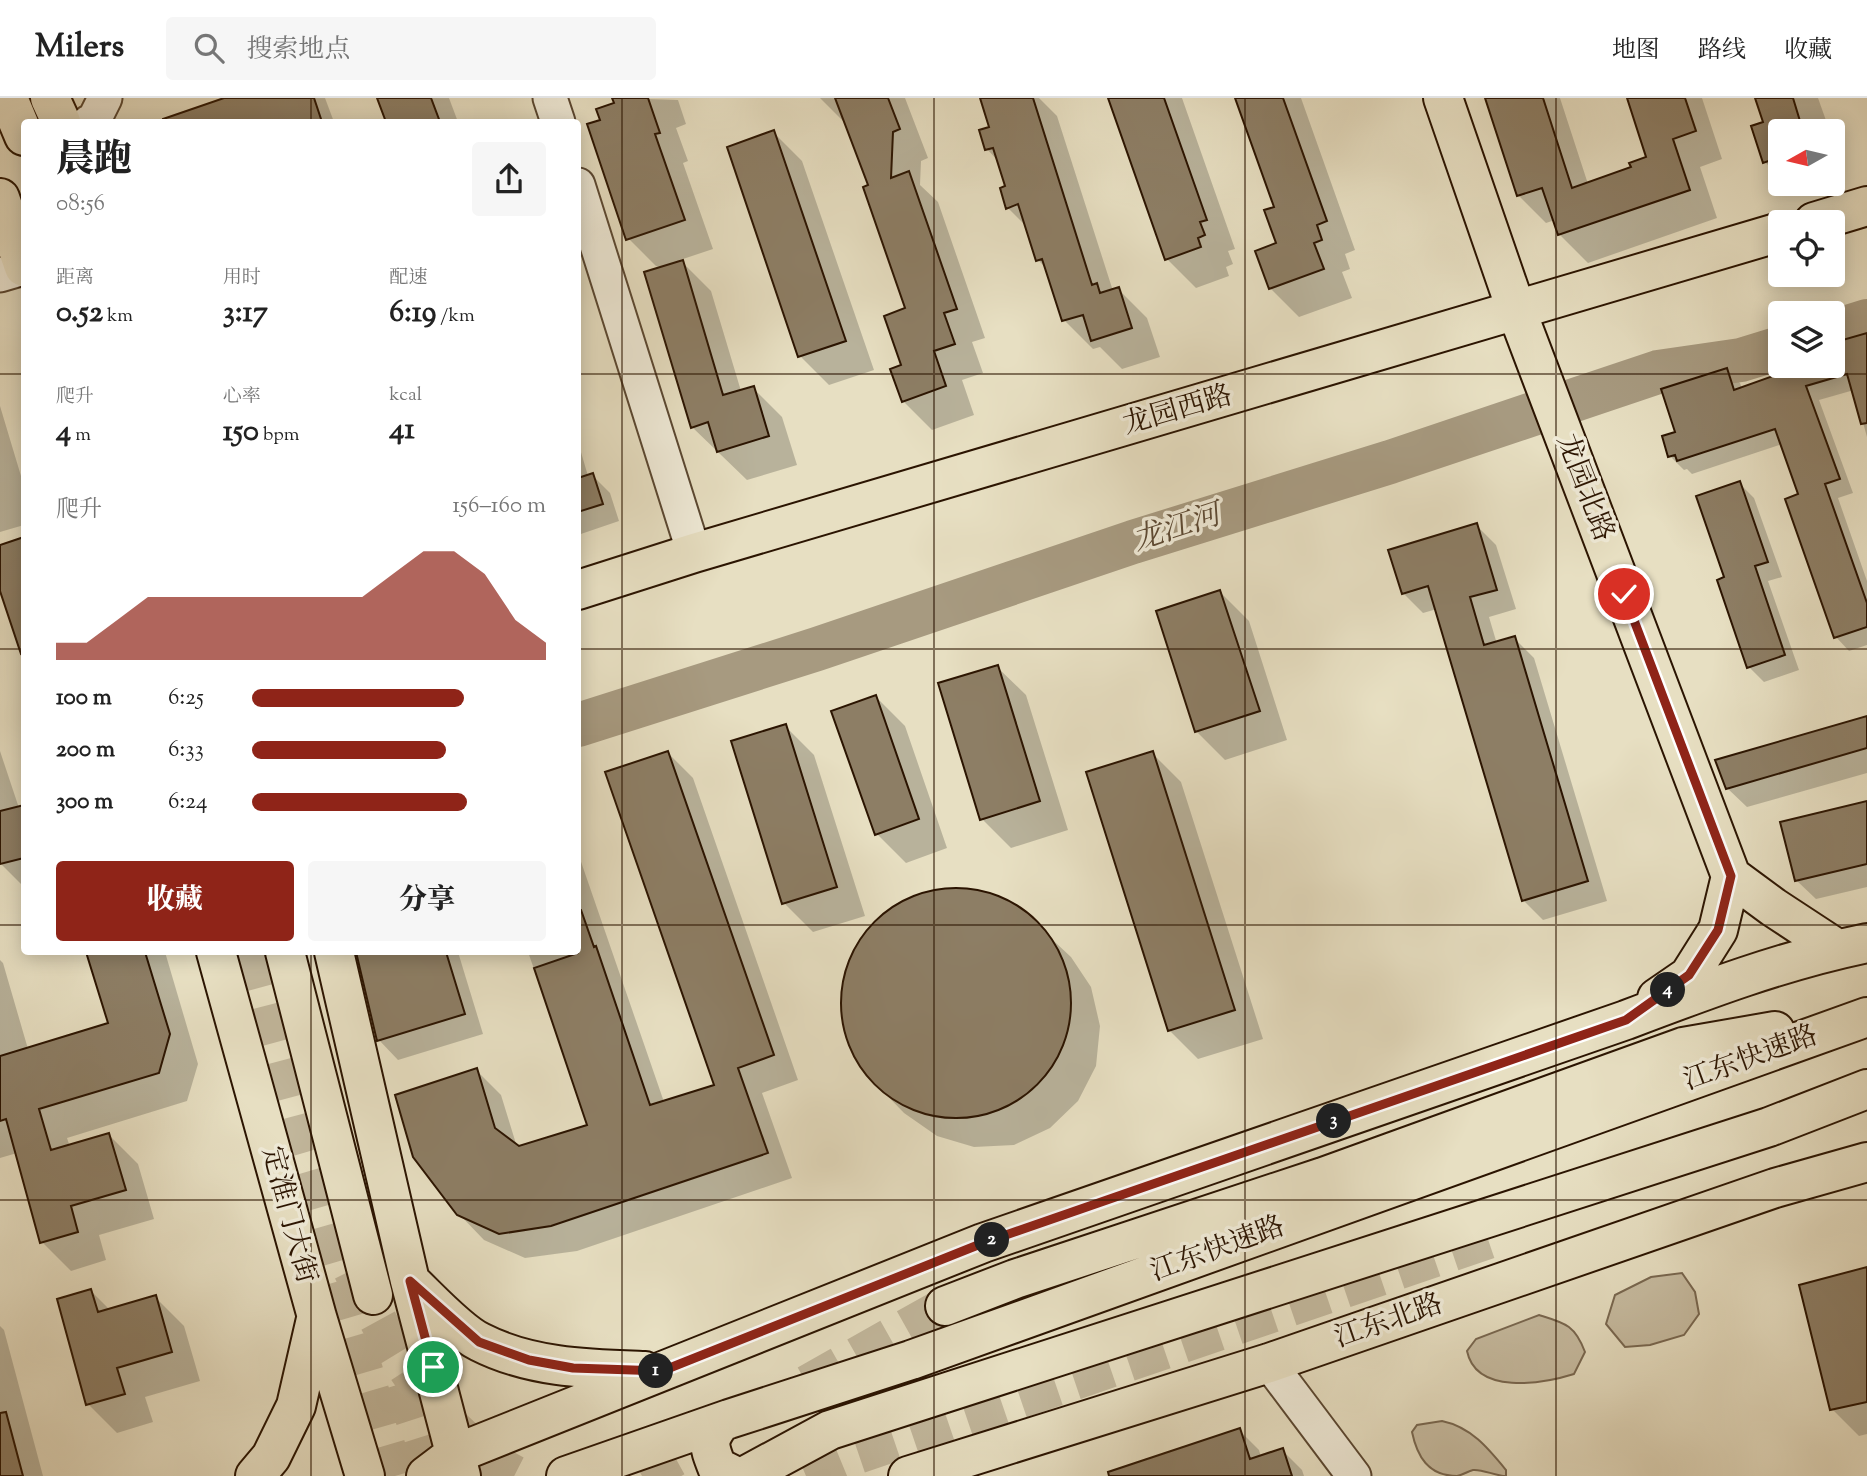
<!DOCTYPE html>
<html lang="zh">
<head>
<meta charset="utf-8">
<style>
	:root { --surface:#fff; --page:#f6f6f6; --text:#222; --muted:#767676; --line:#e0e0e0; --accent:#8f2418 }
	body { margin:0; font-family:"Sorts Mill Goudy","Noto Serif SC",serif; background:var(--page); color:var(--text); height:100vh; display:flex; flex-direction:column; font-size:26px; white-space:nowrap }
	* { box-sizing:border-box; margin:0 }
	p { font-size:23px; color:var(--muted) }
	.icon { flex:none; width:38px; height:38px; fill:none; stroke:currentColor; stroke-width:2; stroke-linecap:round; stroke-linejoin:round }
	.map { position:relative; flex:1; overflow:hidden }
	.panel { position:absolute; left:21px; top:21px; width:560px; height:836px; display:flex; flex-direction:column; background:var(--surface); border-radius:7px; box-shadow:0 4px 18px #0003 }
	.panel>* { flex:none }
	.needle { width:46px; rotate:262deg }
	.buttons { position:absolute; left:1768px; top:21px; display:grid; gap:14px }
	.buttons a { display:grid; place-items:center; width:77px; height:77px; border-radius:7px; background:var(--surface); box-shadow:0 4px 18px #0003; font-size:35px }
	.pin { position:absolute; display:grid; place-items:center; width:60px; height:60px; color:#fff; margin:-30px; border:4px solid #fff; border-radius:50%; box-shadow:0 2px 7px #0007 }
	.km { position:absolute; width:35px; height:35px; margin:-18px; border-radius:50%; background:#222; color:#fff; font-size:19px; line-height:35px; text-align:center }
	.round { display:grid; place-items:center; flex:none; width:74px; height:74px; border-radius:7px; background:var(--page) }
	.headline { display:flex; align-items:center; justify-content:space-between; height:119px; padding:0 35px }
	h1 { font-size:38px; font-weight:800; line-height:52px }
	.metrics { display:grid; grid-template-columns:repeat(3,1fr); gap:10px; height:119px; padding:7px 35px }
	.metrics div { display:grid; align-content:center }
	.metrics b { font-size:30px; font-weight:800 }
	.metrics small { font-size:19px; font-weight:400 }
	.metrics p { font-size:19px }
	.chart { height:196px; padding:14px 35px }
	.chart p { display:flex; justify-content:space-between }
	.chart svg { width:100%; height:126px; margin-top:7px; fill:var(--accent); opacity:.7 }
	.action { display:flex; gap:14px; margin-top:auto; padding:14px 35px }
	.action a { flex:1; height:80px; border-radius:7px; background:var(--accent); color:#fff; font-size:28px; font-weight:800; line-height:80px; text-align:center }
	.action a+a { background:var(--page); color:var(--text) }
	ul { padding:0 35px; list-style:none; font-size:23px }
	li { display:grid; grid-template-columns:112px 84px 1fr; align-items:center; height:52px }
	li i { height:18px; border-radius:9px; background:var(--accent) }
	header { display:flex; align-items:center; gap:42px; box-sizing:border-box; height:98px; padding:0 35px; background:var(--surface); border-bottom:2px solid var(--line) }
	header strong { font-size:33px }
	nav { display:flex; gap:38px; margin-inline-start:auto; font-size:24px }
	.search { width:490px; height:63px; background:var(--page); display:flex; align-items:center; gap:18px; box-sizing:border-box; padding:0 24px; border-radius:7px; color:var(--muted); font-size:26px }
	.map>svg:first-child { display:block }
	.green { fill:#c7bca1; stroke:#796851; stroke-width:2 }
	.shadow { fill:#0003 }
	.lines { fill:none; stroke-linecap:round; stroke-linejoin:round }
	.river { stroke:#a79a80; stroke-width:44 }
	.building { fill:#8d7e65; stroke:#2b1401; stroke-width:2 }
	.highway-tunnel { stroke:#c1b69b; stroke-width:38; stroke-dasharray:38 19; stroke-linecap:butt }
	.minor-casing { stroke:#5a4731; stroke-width:37 }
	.major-casing { stroke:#2b1401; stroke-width:42 }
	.highway-casing { stroke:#2b1401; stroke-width:42 }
	.minor { stroke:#efead7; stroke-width:33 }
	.major { stroke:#e7dfc2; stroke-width:38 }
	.highway { stroke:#e7dfc2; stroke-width:38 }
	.route-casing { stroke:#fff; stroke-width:14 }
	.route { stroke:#8f2418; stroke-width:9 }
	.grid { fill:none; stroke:#2b1401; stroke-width:2; stroke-opacity:0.55 }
	.labels { text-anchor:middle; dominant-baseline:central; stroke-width:7; stroke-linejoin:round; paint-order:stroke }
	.street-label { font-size:28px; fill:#2b1401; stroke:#efead7 }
	.water-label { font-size:30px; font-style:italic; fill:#5d4a34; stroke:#efead7 }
</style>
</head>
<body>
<header>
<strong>Milers</strong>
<div class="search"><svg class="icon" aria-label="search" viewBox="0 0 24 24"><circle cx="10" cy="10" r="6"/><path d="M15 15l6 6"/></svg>搜索地点</div>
<nav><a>地图</a><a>路线</a><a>收藏</a></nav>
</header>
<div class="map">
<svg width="1867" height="1378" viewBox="0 0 1867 1378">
	<rect width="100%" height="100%" fill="#e7dfc2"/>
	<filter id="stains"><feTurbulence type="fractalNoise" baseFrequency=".00286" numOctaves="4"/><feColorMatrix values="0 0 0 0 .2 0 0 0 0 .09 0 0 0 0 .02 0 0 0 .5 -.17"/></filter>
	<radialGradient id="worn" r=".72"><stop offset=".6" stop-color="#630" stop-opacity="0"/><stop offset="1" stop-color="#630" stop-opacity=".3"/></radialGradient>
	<path class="green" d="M 1682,1175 L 1695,1194 L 1699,1216 L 1684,1237 L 1650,1247 L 1625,1249 L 1606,1226 L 1615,1197 L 1651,1179 Z
		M 1539,1217 C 1565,1225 1575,1227 1585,1254 L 1574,1276 C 1542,1286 1476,1297 1467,1253 L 1476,1241 Z
		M 1442,1323 C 1471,1329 1488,1350 1506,1372 L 1506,1378 C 1495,1378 1483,1371 1473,1372 C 1468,1373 1463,1377 1457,1378 C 1428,1378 1417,1358 1412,1334 L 1417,1327 Z"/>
	<path class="shadow" d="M 230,0 L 325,0 L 334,24 L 159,24 Z
		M 377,0 L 449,0 L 458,24 L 388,24 Z
		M 614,0 L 678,2 L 686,26 L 676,30 L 688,63 L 683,65 L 713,151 L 680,162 L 711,193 L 741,293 L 753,290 L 782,319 L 797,367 L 747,382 L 692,329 L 664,170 L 656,168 L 627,139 L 602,23 L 616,6 Z
		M 820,0 L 905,0 L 928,60 L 921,63 L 920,87 L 938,104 L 985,240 L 972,244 L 983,275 L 962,282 L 974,317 L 932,332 L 903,303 L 907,211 L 871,88 L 845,25 Z
		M 993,0 L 1039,0 L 1057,18 L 1113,193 L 1118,191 L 1147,220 L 1160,259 L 1122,271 L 1100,249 L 1093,251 L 1064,222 L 1047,171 L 1038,162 L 1028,130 L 1008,110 L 1008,89 L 999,64 L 987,51 L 991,30 Z
		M 1110,0 L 1182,0 L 1235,151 L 1228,153 L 1233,166 L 1226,169 L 1229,178 L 1196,190 L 1167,161 Z
		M 1237,0 L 1301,0 L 1355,152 L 1345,156 L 1350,171 L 1342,174 L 1352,200 L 1299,219 L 1270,190 L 1278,146 L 1276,110 Z
		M 1487,0 L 1560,0 L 1588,86 L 1633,70 L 1648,60 L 1629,0 L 1702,0 L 1722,61 L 1700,69 L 1717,120 L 1588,165 L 1560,137 L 1555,122 L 1546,125 L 1518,97 Z
		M 1757,0 L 1818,0 L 1828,28 L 1817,31 L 1818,33 L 1780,33 L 1780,79 L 1765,64 L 1766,25 Z
		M 773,34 L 802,63 L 874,272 L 829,287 L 800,258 Z
		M 1867,246 L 1867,339 L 1854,292 L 1819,302 L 1853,395 L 1838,400 L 1867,483 L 1867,547 L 1849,553 L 1836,539 L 1801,397 L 1782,346 L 1692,376 L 1687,371 L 1684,372 L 1670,358 L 1677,335 L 1726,272 L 1740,285 L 1742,291 L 1807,268 L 1832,268 Z
		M 0,308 L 24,388 L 24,427 L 0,434 Z
		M 578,344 L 588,378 L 592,377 L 610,395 L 619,423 L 578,437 Z
		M 1739,385 L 1754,400 L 1782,479 L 1768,483 L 1799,572 L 1764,584 L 1749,569 L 1726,480 Z
		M 1476,427 L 1496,447 L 1516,511 L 1489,519 L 1497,546 L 1514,540 L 1534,560 L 1607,803 L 1543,822 L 1523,802 L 1437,511 L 1423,515 L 1403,495 Z
		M 24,441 L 24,562 L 0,487 L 0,449 Z
		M 1220,494 L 1249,523 L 1287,642 L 1225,662 L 1196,633 Z
		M 997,569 L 1026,597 L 1068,732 L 1011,750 L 982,721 Z
		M 876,599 L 905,628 L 947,750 L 906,765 L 877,736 Z
		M 1867,619 L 1867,675 L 1747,709 L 1727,690 Z
		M 785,628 L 814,657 L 865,818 L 813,834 L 784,805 Z
		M 0,653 L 19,710 L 24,709 L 24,789 L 1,766 L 0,761 Z
		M 668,655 L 693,680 L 798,982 L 762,995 L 792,1080 L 577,1153 L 525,1160 L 484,1142 L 459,1116 L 476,972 L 501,997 L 517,1049 L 589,1028 L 528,854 L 578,854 L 578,755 L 664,1004 L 716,988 Z
		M 1152,655 L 1181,684 L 1263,941 L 1198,961 L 1169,932 Z
		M 1867,705 L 1867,789 L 1816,801 L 1796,782 Z
		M 944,791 L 980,793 L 1014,806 L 1071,859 L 1091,889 L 1100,928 L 1096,968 L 1078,1003 L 1050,1030 L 1014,1047 L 974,1049 L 937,1038 L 904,1015 L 875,985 L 852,952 L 843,918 L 844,882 L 857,848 L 880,820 L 910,801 Z
		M 88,854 L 165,854 L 198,966 L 187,1003 L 67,1040 L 70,1049 L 109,1037 L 138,1066 L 154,1121 L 99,1137 L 106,1162 L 71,1173 L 42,1144 L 17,1055 L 0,1060 L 0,862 L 3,865 L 28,951 L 110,926 Z
		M 358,854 L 458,854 L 483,936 L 398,962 L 379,942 Z
		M 1867,1171 L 1867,1336 L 1859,1338 L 1832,1311 Z
		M 91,1193 L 110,1212 L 155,1199 L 184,1228 L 200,1283 L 145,1299 L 153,1324 L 117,1335 L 88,1306 Z
		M 0,1228 L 4,1232 L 43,1378 L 0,1378 Z
		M 1239,1332 L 1259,1352 L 1261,1359 L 1282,1352 L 1302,1372 L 1304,1378 L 1126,1378 Z"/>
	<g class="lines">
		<path class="river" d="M 1832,234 L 1867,223
			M 578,627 L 817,551 L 1133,444 L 1390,364 L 1658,274 L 1741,262 L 1780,250"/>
	</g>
	<path class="building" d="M 224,0 L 314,0 L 322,24 L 163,24 L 163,21 Z
		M 377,0 L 431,0 L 440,24 L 386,24 Z
		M 612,0 L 648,0 L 660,35 L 655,36 L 685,122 L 626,142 L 587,26 L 600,22 L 596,11 L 614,5 Z
		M 835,0 L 888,0 L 900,31 L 893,34 L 891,80 L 909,73 L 957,211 L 944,215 L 955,246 L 934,253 L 946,288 L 902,304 L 890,271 L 901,267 L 884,218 L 905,210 L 863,89 L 868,87 Z
		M 980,0 L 1033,0 L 1092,187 L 1097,185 L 1100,195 L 1119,189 L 1132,230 L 1091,243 L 1083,217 L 1062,223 L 1042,161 L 1036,163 L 1018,106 L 1006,111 L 1000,90 L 1005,88 L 993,50 L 985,52 L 979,32 L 989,29 Z
		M 1108,0 L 1164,0 L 1207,122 L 1200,124 L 1205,137 L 1198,140 L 1201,149 L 1165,162 Z
		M 1235,0 L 1283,0 L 1327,123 L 1317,127 L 1322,142 L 1314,145 L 1324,171 L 1269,191 L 1255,153 L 1276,145 L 1264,112 L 1274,109 Z
		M 1485,0 L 1543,0 L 1572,90 L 1631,69 L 1629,65 L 1646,59 L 1627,0 L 1685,0 L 1696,33 L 1673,41 L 1690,92 L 1558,137 L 1542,90 L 1517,98 Z
		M 1755,0 L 1793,0 L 1803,33 L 1780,33 L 1780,59 L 1763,65 L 1751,28 L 1763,24 Z
		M 774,32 L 846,243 L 798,259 L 727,49 Z
		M 683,162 L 723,297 L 754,288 L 769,338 L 717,354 L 708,324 L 691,330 L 644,174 Z
		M 1867,235 L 1867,325 L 1861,326 L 1847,276 L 1806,288 L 1840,381 L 1825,386 L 1867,505 L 1867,529 L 1834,540 L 1785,401 L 1798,396 L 1775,331 L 1677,363 L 1675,357 L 1668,359 L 1662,338 L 1675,334 L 1661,291 L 1727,270 L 1734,292 L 1801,268 L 1832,268 L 1832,245 Z
		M 593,375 L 603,406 L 578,414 L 578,380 Z
		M 1740,383 L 1768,464 L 1755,468 L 1785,557 L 1747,570 L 1717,482 L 1724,479 L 1696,398 Z
		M 1477,425 L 1497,492 L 1470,499 L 1484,547 L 1515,538 L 1588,783 L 1522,803 L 1428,488 L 1402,496 L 1388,452 Z
		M 24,439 L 24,555 L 21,556 L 0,493 L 0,447 Z
		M 1220,492 L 1260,613 L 1195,634 L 1156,513 Z
		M 998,567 L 1040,703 L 980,722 L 938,585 Z
		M 876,597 L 919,721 L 875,737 L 831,613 Z
		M 1867,618 L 1867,650 L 1726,691 L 1715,662 Z
		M 786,626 L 837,789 L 782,806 L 731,643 Z
		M 668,653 L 774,957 L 738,970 L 768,1055 L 551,1128 L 499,1136 L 457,1117 L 413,1059 L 395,997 L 477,970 L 495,1030 L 519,1048 L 587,1027 L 534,870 L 578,855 L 578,812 L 581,812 L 594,849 L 596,848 L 650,1007 L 714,987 L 605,674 Z
		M 1153,653 L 1235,912 L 1168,933 L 1086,674 Z
		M 1867,703 L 1867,766 L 1795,783 L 1780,724 Z
		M 24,707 L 24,760 L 0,766 L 0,713 Z
		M841 905a115 115 0 1 1 230 0a115 115 0 1 1-230 0Z
		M 86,854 L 145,854 L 170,936 L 159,975 L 39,1011 L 51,1052 L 109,1035 L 126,1092 L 71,1108 L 78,1134 L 40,1145 L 6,1021 L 0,1023 L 0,958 L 108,925 Z
		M 356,854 L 446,854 L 465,916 L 377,943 Z
		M 1867,1169 L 1867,1304 L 1830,1312 L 1799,1187 Z
		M 91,1191 L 98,1214 L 156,1197 L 172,1254 L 117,1270 L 125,1296 L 86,1307 L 57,1201 Z
		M 6,1314 L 23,1378 L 0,1378 L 0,1315 Z
		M 1240,1330 L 1250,1361 L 1283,1350 L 1292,1378 L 1109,1378 L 1108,1374 Z"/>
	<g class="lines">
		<path class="highway-tunnel" d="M 246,854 L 298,1048 L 395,1378
			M 352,1172 C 391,1250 437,1338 518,1378
			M 403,1285 L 433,1378
			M 807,1286 L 945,1208
			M 642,1378 L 718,1336
			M 806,1378 L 857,1357 L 1497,1139"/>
		<g class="minor-casing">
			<path id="minor" d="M 550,0 L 558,24
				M 89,24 L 94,22 L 105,0
				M 578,87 L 694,455
				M 0,177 L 24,170
				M 1269,1265 L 1354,1378"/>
		</g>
		<g class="major-casing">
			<path id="major" d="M 50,0 L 61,24
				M 1443,0 L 1517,214 L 1731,778
				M 0,100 L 24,169
				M 1814,124 L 1867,108
				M 578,492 L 694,455 L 1780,134
				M 1731,778 L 1773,809 L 1837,851
				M 216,854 L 317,1219 L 365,1378
				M 334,854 L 410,1183 L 461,1378
				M 1657,900 L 1689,878 L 1718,832 L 1731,778
				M 410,1183 C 428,1200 459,1234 480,1244 C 531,1270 589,1271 645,1273
				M 255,1378 L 271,1359 L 296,1308 L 316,1221
				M 426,1378 L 455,1356 L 983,1145 L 1626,922 C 1705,892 1784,862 1867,845
				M 908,1378 L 1269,1265 L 1775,1090 L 1867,1064"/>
		</g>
		<g class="highway-casing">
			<path id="highway" d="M 8,0 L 24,38
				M 285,854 L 373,1197
				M 945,1208 L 1015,1181 L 1323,1079 L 1683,949 L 1775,933
				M 721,1324 C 706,1343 709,1348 717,1369 L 735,1378
				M 566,1378 L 729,1321 L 911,1262 L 1867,919
				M 745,1378 L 830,1332 L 1769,1029 L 1867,991"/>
		</g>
		<use href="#minor" class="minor"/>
		<use href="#major" class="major"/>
		<use href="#highway" class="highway"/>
	</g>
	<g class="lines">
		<g class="route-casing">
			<path id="route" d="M 433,1269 L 410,1183 L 479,1244 L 529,1262 L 573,1270 L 662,1273 L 983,1145 L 1626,922 L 1689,877 L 1718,832 L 1731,778 L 1624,496"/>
		</g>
		<use href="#route" class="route"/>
	</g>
	<path class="grid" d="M 311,0 L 311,24M 622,0 L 622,1378M 934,0 L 934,1378M 1245,0 L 1245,1378M 1556,0 L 1556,1378M 0,276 L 24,276M 578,276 L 1867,276M 0,551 L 24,551M 578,551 L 1867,551M 0,827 L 24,827M 578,827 L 1867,827M 311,854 L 311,1378M 0,1102 L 1867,1102"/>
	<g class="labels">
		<g class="street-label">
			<text transform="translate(1178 313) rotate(-16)">龙园西路</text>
			<text transform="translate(1584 390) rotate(69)">龙园北路</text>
			<text transform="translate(1751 961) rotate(-20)">江东快速路</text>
			<text transform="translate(288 1117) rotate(75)">定淮门大街</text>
			<text transform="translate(1218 1152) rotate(-20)">江东快速路</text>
			<text transform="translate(1389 1224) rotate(-19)">江东北路</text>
		</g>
		<g class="water-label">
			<text transform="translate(1177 431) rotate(-18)">龙江河</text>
		</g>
	</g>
	<rect width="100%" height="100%" filter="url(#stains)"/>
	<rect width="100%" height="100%" fill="url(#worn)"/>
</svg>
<div class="buttons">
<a><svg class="needle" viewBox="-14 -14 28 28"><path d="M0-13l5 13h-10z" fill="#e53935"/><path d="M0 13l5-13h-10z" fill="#767676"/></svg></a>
<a><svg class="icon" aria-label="locate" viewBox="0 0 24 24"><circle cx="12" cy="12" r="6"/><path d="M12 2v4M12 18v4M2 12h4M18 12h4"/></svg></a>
<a><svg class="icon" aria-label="layers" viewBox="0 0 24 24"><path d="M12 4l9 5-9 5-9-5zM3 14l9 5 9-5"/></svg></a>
</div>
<div class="pin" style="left:433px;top:1269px;background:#1e9e55"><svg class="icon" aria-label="arrive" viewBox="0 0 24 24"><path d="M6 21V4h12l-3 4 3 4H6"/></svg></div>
<div class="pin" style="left:1624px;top:496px;background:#d93025"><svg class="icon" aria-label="check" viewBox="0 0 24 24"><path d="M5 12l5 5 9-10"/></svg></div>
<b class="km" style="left:656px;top:1273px">1</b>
<b class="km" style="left:992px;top:1142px">2</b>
<b class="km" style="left:1334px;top:1023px">3</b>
<b class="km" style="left:1668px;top:892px">4</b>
<section class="panel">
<div class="headline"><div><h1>晨跑</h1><p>08:56</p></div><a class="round"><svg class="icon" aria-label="share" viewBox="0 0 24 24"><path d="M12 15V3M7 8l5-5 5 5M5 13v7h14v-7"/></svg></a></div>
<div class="metrics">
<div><p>距离</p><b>0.52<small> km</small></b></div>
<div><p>用时</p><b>3:17</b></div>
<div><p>配速</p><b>6:19<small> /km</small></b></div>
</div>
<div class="metrics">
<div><p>爬升</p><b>4<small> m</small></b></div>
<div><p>心率</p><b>150<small> bpm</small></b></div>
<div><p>kcal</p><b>41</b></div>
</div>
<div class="chart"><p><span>爬升</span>156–160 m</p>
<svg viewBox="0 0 160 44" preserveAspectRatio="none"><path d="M0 44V38L10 38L20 30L30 22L40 22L50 22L60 22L70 22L80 22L90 22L100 22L110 14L120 6L130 6L140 14L150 30L160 38V44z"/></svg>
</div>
<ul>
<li><b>100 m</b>6:25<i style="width:72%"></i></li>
<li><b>200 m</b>6:33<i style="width:66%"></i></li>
<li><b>300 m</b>6:24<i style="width:73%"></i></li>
</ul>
<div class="action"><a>收藏</a><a>分享</a></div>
</section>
</div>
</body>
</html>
